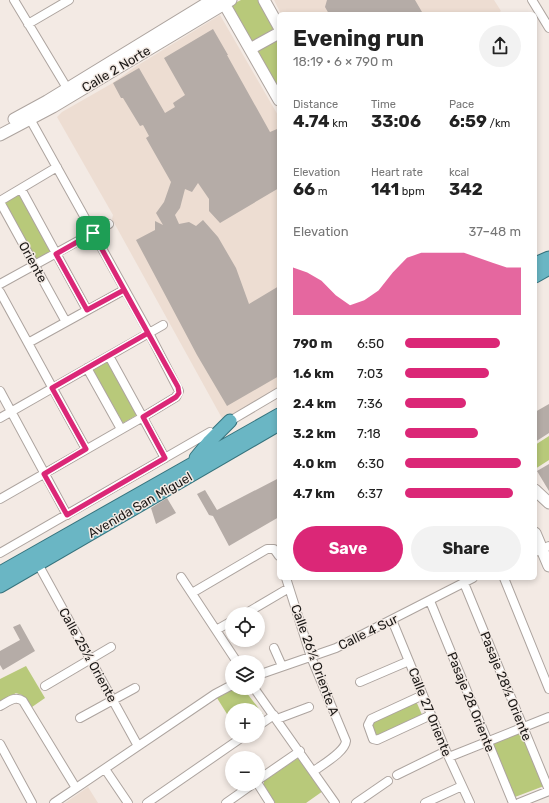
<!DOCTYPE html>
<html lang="en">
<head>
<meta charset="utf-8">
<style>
	:root { --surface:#fff; --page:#f2f2f2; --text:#222; --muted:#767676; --accent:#db2777 }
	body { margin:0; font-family:Rubik,sans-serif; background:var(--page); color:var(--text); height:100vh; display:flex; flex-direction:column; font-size:15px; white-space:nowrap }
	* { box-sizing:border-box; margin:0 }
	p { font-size:13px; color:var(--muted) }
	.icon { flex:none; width:22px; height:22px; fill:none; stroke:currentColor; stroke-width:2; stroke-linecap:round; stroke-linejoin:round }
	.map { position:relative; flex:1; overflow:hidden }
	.side { position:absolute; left:277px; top:12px; width:260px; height:568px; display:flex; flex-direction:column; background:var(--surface); border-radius:6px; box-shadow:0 2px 6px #0003 }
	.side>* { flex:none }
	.fabs { position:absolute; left:225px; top:607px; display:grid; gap:8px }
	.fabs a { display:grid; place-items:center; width:40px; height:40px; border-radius:50%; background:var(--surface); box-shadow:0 2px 6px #0003; font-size:20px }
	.pin { position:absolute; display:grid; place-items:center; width:34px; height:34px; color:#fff; margin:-17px; border-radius:8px; box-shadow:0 2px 6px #0006 }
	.round { display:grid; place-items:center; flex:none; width:42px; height:42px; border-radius:21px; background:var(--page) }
	.headline { display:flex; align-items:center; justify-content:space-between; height:68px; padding:0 16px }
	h1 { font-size:22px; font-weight:700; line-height:30px }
	.stats { display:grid; grid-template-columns:repeat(3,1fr); gap:6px; height:68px; padding:4px 16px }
	.stats div { display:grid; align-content:center }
	.stats b { font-size:17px; font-weight:700 }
	.stats small { font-size:11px; font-weight:400 }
	.stats p { font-size:11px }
	.chart { height:112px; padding:8px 16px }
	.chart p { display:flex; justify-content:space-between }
	.chart svg { width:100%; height:72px; margin-top:4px; fill:var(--accent); opacity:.7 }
	.action { display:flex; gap:8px; margin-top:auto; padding:8px 16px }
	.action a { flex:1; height:46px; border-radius:24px; background:var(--accent); color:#fff; font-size:16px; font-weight:700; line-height:46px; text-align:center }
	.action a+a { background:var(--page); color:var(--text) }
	ul { padding:0 16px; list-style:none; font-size:13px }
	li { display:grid; grid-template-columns:64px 48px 1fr; align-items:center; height:30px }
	li i { height:10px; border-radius:5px; background:var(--accent) }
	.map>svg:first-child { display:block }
	.built { fill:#edddd2 }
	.green { fill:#b8c97a }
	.building { fill:#b5aca7 }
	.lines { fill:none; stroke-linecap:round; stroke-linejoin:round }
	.minor-casing { stroke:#ada49f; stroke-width:10 }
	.secondary-casing { stroke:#ada49f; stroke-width:13 }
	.trunk-casing { stroke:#36737d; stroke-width:15 }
	.minor { stroke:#fff; stroke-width:8 }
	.secondary { stroke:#fff; stroke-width:11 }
	.trunk { stroke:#6ab6c4; stroke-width:13 }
	.route-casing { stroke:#fff; stroke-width:8 }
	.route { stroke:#db2777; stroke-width:5 }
	.labels { text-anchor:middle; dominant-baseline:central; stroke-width:3; stroke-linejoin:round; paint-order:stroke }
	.street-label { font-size:13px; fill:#1b1816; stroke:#f3eae4 }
</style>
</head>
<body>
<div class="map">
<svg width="549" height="803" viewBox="0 0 549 803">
	<rect width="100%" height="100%" fill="#f3eae4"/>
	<path class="built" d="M 274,0 L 494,0 L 501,11 L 497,14 L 281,14 Z
		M 220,15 L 279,117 L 279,389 L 223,420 L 112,219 L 113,215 L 57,117 L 62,112 L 111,84 L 135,67 Z
		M 88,787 L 98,803 L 65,803 Z"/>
	<path class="green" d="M 241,0 L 259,0 L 274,26 L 272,31 L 252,42 L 249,39 L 232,7 L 233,4 Z
		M 279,39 L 279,92 L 258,55 L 258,50 Z
		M 18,192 L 51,251 L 35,260 L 3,201 Z
		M 107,361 L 137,415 L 123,423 L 92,369 Z
		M 549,436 L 549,460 L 535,469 L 535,445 Z
		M 26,666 L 45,698 L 32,707 L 22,695 L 16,693 L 0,702 L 0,679 Z
		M 239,688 L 243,688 L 263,714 L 258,717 L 258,710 L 232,710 L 232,722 L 217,698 L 224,693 Z
		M 416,701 L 423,717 L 374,739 L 367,723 Z
		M 522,732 L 544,786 L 515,797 L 491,744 Z
		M 298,758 L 323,791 L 306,803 L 275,803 L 264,785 L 264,781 Z"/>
	<path class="building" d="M 327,0 L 415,0 L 422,12 L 418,14 L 329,14 L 325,7 Z
		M 213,29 L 228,55 L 227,55 L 270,132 L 277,129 L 279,132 L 279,188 L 220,223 L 209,211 L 209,199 L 198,183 L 192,192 L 185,189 L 180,208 L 175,215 L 179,224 L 189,222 L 196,226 L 203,220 L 218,237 L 236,268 L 249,304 L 279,286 L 279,376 L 227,406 L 197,355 L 136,240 L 155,230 L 155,221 L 163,225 L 156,213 L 164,202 L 171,182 L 146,138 L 149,136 L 143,125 L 140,126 L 123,98 L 121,98 L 113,83 L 139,68 L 165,113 L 175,107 L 173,103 L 185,95 L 164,58 Z
		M 549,404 L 549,433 L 535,442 L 535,412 Z
		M 549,464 L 549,491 L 537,471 Z
		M 279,478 L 279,517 L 229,546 L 213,516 L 209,515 L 197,494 L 205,490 L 217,510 Z
		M 167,498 L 176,513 L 156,524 L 151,508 Z
		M 20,624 L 35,651 L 3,670 L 0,665 L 0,651 L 20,640 L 13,627 Z"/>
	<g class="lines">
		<g class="minor-casing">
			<path id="minor" d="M 14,0 L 67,88
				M 532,0 L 549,28
				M 28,24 L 69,0
				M 21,189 L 87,310
				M 0,201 L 57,167
				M 0,202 L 66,322
				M 0,284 L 109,224
				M 0,292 L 86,449
				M 28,343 L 124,290
				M 109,356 L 165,458
				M 87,368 L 121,429
				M 0,391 L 67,515
				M 0,418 L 163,325
				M 230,421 L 279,392
				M 0,499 L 143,417 L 176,397 L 179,391 L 149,333 L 30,119
				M 535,552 L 549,546
				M 0,553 L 210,432
				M 38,564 L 138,746
				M 181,577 L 237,662
				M 286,578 L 311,657 L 346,741 C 345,752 323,764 314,771
				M 504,578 L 549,689
				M 464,583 L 549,790
				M 192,593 L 267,549 L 274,549 L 279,556
				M 430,601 L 513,803
				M 245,614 L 289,588
				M 392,620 L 446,751 L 470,803
				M 216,630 L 232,621
				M 274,648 L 282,666
				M 258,675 L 336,648 L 473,578
				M 360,682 L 409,661
				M 45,686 L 111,647
				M 254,688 L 335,803
				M 423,695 L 371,719 L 368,725 L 373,739 L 377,740 L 431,715
				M 0,706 C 8,702 15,695 23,701 L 76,788
				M 80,718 L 135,688
				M 277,719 L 309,707
				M 258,726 L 274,715
				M 0,744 L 32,803
				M 449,757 L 549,717
				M 105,769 L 128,803
				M 397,775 L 446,751
				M 258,780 L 300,751
				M 258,784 L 270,803
				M 54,803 L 215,694 L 232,685
				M 147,803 L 244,736
				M 226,803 L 253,784
				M 356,803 L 388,781
				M 425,803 L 462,786
				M 519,803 L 549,791"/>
		</g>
		<g class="secondary-casing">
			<path id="secondary" d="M 222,0 L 279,100
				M 264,0 L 279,27
				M 250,49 L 279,33
				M 14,119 L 47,101 L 212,0
				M 0,135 L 53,107 L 231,0
				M 535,490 L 549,503
				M 535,533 L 549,566"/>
		</g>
		<g class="trunk-casing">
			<path id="trunk" d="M 535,264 L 549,258
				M 535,276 L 549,268
				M 196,458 L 210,441 L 230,421
				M 0,573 L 279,415
				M 0,586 L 279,424"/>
		</g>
		<use href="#minor" class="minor"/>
		<use href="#secondary" class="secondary"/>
		<use href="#trunk" class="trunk"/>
	</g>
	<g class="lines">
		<g class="route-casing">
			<path id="route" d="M 93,233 L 56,254 L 87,310 L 124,290 L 178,387 L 179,393 L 176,397 L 143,417 L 165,458 L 67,515 L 44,474 L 86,449 L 52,388 L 148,333 L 93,233"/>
		</g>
		<use href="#route" class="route"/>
	</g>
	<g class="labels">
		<g class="street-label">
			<text transform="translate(116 69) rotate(-31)">Calle 2 Norte</text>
			<text transform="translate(33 262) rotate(61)">Oriente</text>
			<text transform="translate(140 505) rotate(-30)">Avenida San Miguel</text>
			<text transform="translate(368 632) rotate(-26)">Calle 4 Sur</text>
			<text transform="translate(88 655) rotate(61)">Calle 25½ Oriente</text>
			<text transform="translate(315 660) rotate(70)">Calle 26½ Oriente A</text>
			<text transform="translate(506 686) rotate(68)">Pasaje 28½ Oriente</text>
			<text transform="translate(471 702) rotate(68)">Pasaje 28 Oriente</text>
			<text transform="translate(430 712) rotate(68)">Calle 27 Oriente</text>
		</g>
	</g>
</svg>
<div class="fabs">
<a><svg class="icon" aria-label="locate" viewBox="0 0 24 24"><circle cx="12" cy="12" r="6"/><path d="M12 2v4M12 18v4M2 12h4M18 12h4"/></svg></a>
<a><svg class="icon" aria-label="layers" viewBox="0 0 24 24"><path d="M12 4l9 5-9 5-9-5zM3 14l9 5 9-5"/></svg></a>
<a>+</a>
<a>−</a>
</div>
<div class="pin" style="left:93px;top:233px;background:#1e9e55"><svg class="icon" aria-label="arrive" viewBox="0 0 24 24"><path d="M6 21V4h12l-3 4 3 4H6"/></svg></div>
<section class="side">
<div class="headline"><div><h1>Evening run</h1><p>18:19 · 6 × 790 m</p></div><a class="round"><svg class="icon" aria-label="share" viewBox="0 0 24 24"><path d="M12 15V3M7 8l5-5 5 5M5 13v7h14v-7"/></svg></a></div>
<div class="stats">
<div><p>Distance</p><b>4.74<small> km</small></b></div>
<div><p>Time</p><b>33:06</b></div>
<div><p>Pace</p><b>6:59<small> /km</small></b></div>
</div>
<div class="stats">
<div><p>Elevation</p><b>66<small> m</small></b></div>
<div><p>Heart rate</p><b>141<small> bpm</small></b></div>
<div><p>kcal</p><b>342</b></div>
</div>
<div class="chart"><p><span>Elevation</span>37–48 m</p>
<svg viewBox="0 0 160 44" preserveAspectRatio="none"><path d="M0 44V15L10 18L20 23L30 32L40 38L50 35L60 29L70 18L80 9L90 6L100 6L110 6L120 6L130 9L140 12L150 15L160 15V44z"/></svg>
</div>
<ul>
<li><b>790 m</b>6:50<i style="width:82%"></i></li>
<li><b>1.6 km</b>7:03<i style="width:72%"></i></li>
<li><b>2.4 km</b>7:36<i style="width:53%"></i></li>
<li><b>3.2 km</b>7:18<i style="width:63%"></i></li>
<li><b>4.0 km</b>6:30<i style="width:100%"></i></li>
<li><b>4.7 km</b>6:37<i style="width:93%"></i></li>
</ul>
<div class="action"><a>Save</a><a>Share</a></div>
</section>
</div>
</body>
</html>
